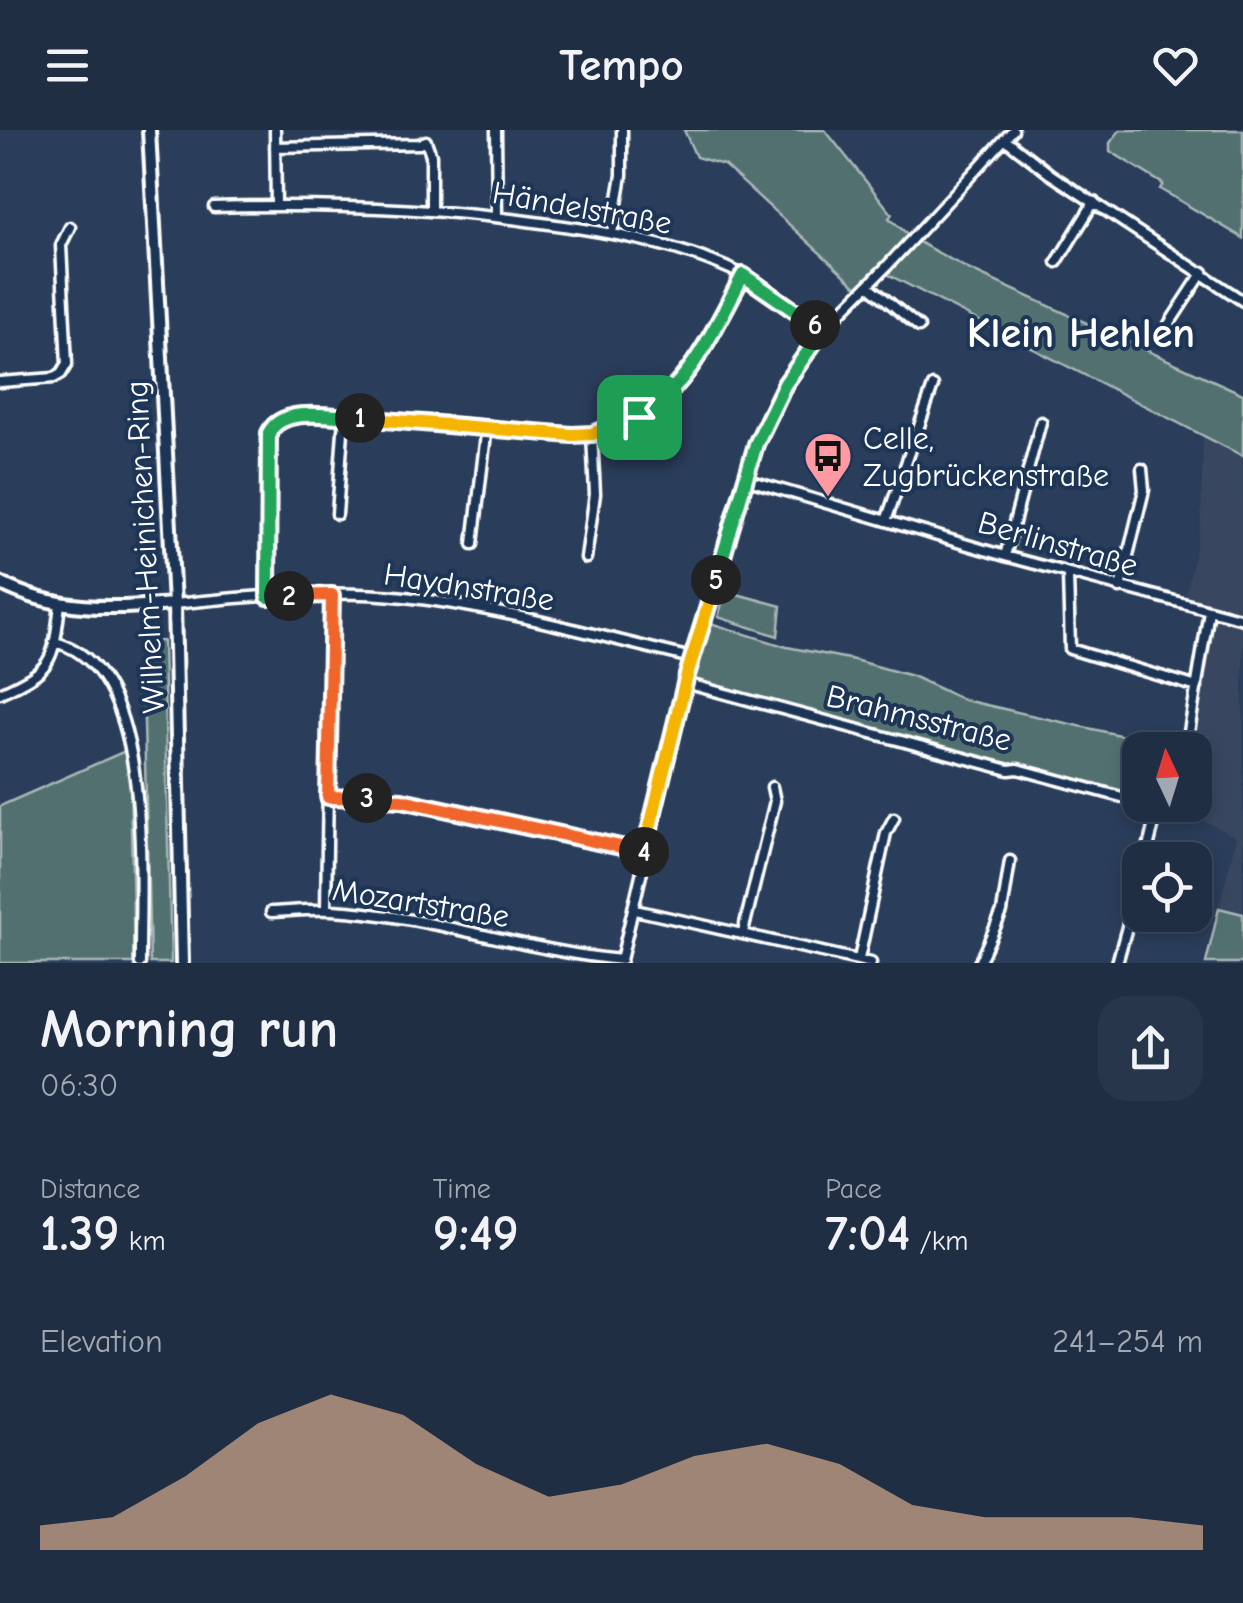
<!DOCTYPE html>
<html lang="en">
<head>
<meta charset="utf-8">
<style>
	:root { --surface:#202e44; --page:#28364b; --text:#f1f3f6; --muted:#a2a8b2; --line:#3d4a5d; --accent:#d6ab8b }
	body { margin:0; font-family:"Comic Neue",sans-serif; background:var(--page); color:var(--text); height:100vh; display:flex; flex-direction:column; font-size:38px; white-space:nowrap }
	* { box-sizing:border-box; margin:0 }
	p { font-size:32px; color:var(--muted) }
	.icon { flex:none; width:55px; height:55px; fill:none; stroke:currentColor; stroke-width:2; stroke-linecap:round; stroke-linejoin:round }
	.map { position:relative; height:833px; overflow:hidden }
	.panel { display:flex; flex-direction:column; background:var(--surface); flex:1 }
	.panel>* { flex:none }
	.needle { width:65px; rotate:356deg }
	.controls { position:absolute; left:1122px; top:602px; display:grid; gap:20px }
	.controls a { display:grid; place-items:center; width:90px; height:90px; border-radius:20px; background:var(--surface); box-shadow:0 5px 15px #0003,0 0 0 2px var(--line); font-size:50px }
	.pin { position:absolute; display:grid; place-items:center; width:85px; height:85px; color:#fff; margin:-42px; border-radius:20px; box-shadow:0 5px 15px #0006 }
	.km { position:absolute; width:50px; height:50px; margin:-25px; border-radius:50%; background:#222; color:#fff; font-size:28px; line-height:50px; text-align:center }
	.round { display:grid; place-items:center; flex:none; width:105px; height:105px; border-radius:30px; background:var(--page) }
	.headline { display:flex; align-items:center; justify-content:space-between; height:170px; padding:0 40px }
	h1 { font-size:55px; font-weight:600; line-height:75px }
	.stats { display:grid; grid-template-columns:repeat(3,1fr); gap:15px; height:170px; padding:10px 40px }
	.stats div { display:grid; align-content:center }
	.stats b { font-size:50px; font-weight:600 }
	.stats small { font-size:28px; font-weight:400 }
	.stats p { font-size:28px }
	.chart { height:280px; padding:20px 40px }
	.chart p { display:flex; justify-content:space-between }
	.chart svg { width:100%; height:180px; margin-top:10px; fill:var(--accent); opacity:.7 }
	header { display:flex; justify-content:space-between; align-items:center; height:130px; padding:0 40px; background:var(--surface); font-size:45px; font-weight:600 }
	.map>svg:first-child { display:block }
	.built { fill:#39475e }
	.green { fill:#53706f; stroke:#a9b8b7; stroke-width:2.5 }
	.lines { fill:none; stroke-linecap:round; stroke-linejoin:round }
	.street-casing { stroke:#fff; stroke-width:15 }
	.secondary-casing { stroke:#fff; stroke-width:18 }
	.street { stroke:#1d3557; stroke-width:8 }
	.secondary { stroke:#1d3557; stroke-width:10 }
	.split-1-casing { stroke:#fff; stroke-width:20 }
	.split-2-casing { stroke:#fff; stroke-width:20 }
	.split-3-casing { stroke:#fff; stroke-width:20 }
	.split-4-casing { stroke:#fff; stroke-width:20 }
	.split-5-casing { stroke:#fff; stroke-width:20 }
	.split-6-casing { stroke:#fff; stroke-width:20 }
	.split-7-casing { stroke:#fff; stroke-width:20 }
	.split-1 { stroke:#f5b400; stroke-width:12 }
	.split-2 { stroke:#22a559; stroke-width:12 }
	.split-3 { stroke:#f0652b; stroke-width:12 }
	.split-4 { stroke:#f0652b; stroke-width:12 }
	.split-5 { stroke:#f5b400; stroke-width:12 }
	.split-6 { stroke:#22a559; stroke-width:12 }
	.split-7 { stroke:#22a559; stroke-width:12 }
	.labels { text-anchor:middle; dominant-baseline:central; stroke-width:8; stroke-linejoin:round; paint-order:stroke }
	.street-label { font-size:32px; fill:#fff; stroke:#1d3557 }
	.poi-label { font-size:32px; fill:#fff; stroke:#1d3557; text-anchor:start }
	.district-label { font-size:42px; font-weight:bold; fill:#fff; stroke:#1d3557 }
</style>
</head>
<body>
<header><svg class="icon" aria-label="menu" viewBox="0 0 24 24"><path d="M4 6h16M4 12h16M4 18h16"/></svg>Tempo<svg class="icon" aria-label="heart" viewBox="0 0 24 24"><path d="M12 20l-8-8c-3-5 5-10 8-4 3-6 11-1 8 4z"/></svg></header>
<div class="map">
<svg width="1243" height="833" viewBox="0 0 1243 833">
	<rect width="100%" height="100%" fill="#2a3d5a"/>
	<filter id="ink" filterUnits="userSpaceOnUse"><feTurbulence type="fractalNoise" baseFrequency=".01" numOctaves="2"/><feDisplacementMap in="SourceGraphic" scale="20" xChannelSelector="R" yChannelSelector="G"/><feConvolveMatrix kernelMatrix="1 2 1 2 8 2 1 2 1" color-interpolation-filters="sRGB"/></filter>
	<g filter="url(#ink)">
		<path class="built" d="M 1203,305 L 1243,326 L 1243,784 L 1219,778 L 1236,707 L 1171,675 L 1195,675 L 1195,620 L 1186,620 L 1209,481 L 1184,474 L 1201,394 Z"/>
		<path class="green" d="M 684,0 L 825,0 L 892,84 L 889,88 L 913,109 L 970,140 L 1243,264 L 1243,326 L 883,142 L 864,163 L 724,35 L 696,27 Z
			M 1120,0 L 1243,0 L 1243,108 L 1160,59 L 1163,54 L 1110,21 L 1110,13 Z
			M 726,461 L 781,476 L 778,506 L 718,487 Z
			M 704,491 L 787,517 L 854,530 L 912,546 L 964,570 L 1186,620 L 1140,620 L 1140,672 L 685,553 Z
			M 163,511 L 171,833 L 150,833 L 142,512 Z
			M 125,621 L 130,652 L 134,833 L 0,833 L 0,676 Z
			M 1219,778 L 1243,784 L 1243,833 L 1206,833 Z"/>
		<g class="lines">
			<g class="street-casing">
				<path id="street" d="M 275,0 L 276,75
					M 496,0 L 497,87
					M 1005,9 L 1050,44 L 1243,171
					M 275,17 L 419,14 L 426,11 L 431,25 L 431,80
					M 214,77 C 322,74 428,77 534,92 C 604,101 677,113 741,144 C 770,158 796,182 823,200
					M 612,103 L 622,45 L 622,0
					M 1057,132 L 1094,72
					M 868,155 L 919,197
					M 1169,194 L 1203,142
					M 0,252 L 54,248 L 61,244 L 67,234 L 61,115 L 70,97
					M 745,349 L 1005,426 L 1243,489
					M 337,384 L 344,288
					M 886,391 L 933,256
					M 473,414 L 487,296
					M 1005,426 L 1041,292
					M 586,428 L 595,364 L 592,305
					M 1068,444 L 1070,519 L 1197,557
					M 1120,458 L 1144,360 L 1142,339
					M 268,467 L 268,318 L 273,294 C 302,279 339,288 371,289 C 409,290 447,292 485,296 C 558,304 622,320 677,257 C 705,225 723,182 743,145
					M 174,474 C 250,466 330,459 405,467 C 502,478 597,506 692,528
					M 54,512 C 157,535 139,752 140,833
					M 685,553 L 1009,640 L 1018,639 L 1140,672
					M 0,563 C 54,539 53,532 60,474
					M 1186,620 L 1209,481
					M 328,667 L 402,671 L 646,723
					M 1145,730 L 1158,677 L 1165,675
					M 326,780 L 331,465
					M 635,780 L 871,833
					M 271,782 C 291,781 312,779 332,780 C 428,785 525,821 621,830 L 692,528 L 745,349 L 771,279 L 823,200 L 887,136 L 1013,0
					M 743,802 L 775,671 L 772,657
					M 859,829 L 886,703 L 894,688
					M 979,833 L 1002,782 L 1010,731
					M 1117,833 L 1140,750"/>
			</g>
			<g class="secondary-casing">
				<path id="secondary" d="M 149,0 L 174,474 L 182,833
					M 0,453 C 55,482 114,479 174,474"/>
			</g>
			<use href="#street" class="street"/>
			<use href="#secondary" class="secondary"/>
		</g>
	</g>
	<g class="lines" filter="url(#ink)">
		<g class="split-1-casing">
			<path id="split-1" d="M 360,288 L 572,305 L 592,304 L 639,287"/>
		</g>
		<g class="split-2-casing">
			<path id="split-2" d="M 289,466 L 268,467 L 269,303 C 283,275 334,287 360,288"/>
		</g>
		<g class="split-3-casing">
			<path id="split-3" d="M 289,466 L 332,465 L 328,667 L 367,668"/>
		</g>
		<g class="split-4-casing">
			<path id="split-4" d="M 367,668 L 402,670 L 644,722"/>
		</g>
		<g class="split-5-casing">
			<path id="split-5" d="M 644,722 L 687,545 L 716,450"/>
		</g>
		<g class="split-6-casing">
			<path id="split-6" d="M 716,450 L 756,314 L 785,254 L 823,200 L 815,195"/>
		</g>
		<g class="split-7-casing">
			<path id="split-7" d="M 639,287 C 691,254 715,198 743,145 L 815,195"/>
		</g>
		<use href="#split-1" class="split-1"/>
		<use href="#split-2" class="split-2"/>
		<use href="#split-3" class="split-3"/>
		<use href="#split-4" class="split-4"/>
		<use href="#split-5" class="split-5"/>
		<use href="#split-6" class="split-6"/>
		<use href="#split-7" class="split-7"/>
	</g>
	<defs>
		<g id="bus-pin" transform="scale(2.5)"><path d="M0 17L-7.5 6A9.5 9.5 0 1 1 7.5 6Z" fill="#ff9aa2" stroke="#1d3557"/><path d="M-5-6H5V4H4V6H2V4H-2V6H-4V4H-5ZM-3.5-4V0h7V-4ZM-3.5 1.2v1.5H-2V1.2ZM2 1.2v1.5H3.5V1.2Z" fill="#111"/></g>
	</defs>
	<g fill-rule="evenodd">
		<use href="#bus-pin" x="828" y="326"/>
	</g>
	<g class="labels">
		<g class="street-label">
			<text transform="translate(582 78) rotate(10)">Händelstraße</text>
			<text transform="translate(1058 414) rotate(16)">Berlinstraße</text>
			<text transform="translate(145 417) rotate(-93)">Wilhelm-Heinichen-Ring</text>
			<text transform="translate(469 457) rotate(9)">Haydnstraße</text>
			<text transform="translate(919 588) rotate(14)">Brahmsstraße</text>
			<text transform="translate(421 773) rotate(9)">Mozartstraße</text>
		</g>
		<g class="poi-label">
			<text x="863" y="308">Celle,<tspan x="863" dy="37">Zugbrückenstraße</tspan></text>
		</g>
		<g class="district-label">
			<text x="1081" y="203">Klein Hehlen</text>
		</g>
	</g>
</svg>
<div class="controls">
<a><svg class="needle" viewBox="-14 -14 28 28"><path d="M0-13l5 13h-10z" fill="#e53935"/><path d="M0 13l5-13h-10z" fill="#a2a8b2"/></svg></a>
<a><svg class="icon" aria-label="locate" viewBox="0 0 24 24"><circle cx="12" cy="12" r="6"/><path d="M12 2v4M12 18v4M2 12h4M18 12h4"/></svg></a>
</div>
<div class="pin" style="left:639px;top:287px;background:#1e9e55"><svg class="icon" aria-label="arrive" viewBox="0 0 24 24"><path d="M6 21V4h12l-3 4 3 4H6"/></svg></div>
<b class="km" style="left:360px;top:288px">1</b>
<b class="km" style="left:289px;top:466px">2</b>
<b class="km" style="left:367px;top:668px">3</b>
<b class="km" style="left:644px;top:722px">4</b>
<b class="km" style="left:716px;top:450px">5</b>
<b class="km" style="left:815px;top:195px">6</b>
</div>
<section class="panel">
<div class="headline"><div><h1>Morning run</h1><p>06:30</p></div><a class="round"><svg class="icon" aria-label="share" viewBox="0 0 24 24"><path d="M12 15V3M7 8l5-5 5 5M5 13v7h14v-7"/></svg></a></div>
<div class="stats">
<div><p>Distance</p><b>1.39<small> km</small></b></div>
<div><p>Time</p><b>9:49</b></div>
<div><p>Pace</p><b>7:04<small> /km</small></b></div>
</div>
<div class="chart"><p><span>Elevation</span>241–254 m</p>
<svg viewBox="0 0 160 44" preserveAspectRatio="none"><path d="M0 44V38L10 36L20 26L30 13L40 6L50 11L60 23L70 31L80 28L90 21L100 18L110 23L120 33L130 36L140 36L150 36L160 38V44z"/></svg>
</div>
</section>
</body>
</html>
